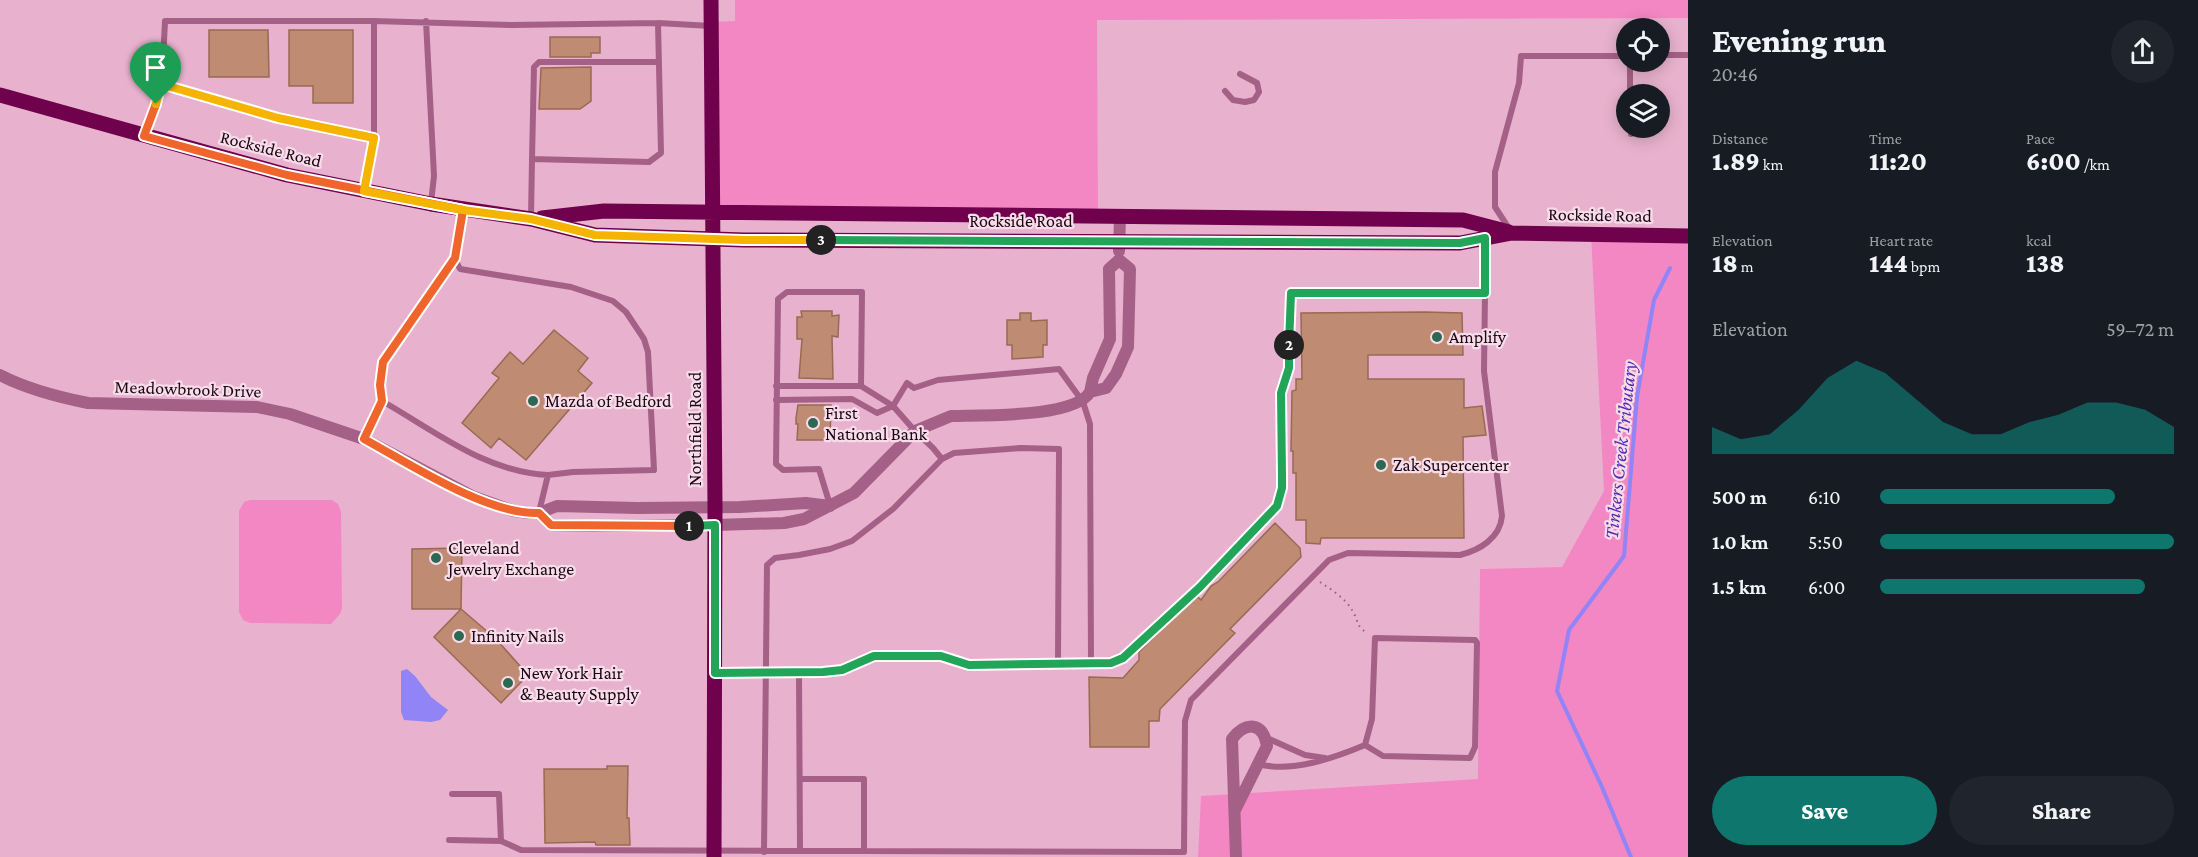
<!DOCTYPE html>
<html lang="en">
<head>
<meta charset="utf-8">
<style>
	:root { --surface:#171b24; --page:#20242c; --text:#f1f3f6; --muted:#9ea1a6; --accent:#0f766e }
	body { margin:0; font-family:"Crimson Pro",serif; background:var(--page); color:var(--text); height:100vh; display:flex; flex-direction:column; font-size:22px; white-space:nowrap }
	* { box-sizing:border-box; margin:0 }
	p { font-size:20px; color:var(--muted) }
	.icon { flex:none; width:33px; height:33px; fill:none; stroke:currentColor; stroke-width:2; stroke-linecap:round; stroke-linejoin:round }
	.map { position:relative; flex:1; overflow:hidden }
	.panel { display:flex; flex-direction:column; background:var(--surface); width:510px }
	.panel>* { flex:none }
	.tools { position:absolute; left:1616px; top:18px; display:grid; gap:12px }
	.tools a { display:grid; place-items:center; width:54px; height:54px; border-radius:50%; background:var(--surface); box-shadow:0 3px 15px #0003; font-size:30px }
	.pin { position:absolute; display:grid; place-items:center; width:51px; height:51px; color:#fff; margin:-62px -26px; border-radius:50% 50% 50% 0; rotate:-45deg; box-shadow:0 0 6px #0007 }
	.pin .icon { rotate:45deg }
	.km { position:absolute; width:30px; height:30px; margin:-15px; border-radius:50%; background:#222; color:#fff; font-size:16px; line-height:30px; text-align:center }
	.round { display:grid; place-items:center; flex:none; width:63px; height:63px; border-radius:32px; background:var(--page) }
	.headline { display:flex; align-items:center; justify-content:space-between; height:102px; padding:0 24px }
	h1 { font-size:33px; font-weight:800; line-height:45px }
	.metrics { display:grid; grid-template-columns:repeat(3,1fr); gap:9px; height:102px; padding:6px 24px }
	.metrics div { display:grid; align-content:center }
	.metrics b { font-size:26px; font-weight:800 }
	.metrics small { font-size:16px; font-weight:400 }
	.metrics p { font-size:16px }
	.chart { height:168px; padding:12px 24px }
	.chart p { display:flex; justify-content:space-between }
	.chart svg { width:100%; height:108px; margin-top:6px; fill:var(--accent); opacity:.7 }
	.button { display:flex; gap:12px; margin-top:auto; padding:12px 24px }
	.button a { flex:1; height:69px; border-radius:36px; background:var(--accent); color:#fff; font-size:24px; font-weight:800; line-height:69px; text-align:center }
	.button a+a { background:var(--page); color:var(--text) }
	ul { padding:0 24px; list-style:none; font-size:20px }
	li { display:grid; grid-template-columns:96px 72px 1fr; align-items:center; height:45px }
	li i { height:15px; border-radius:8px; background:var(--accent) }
	main { display:flex; flex:1; min-height:0 }
	.map>svg:first-child { display:block }
	.green { fill:#f387c4 }
	.water { fill:#9184f6 }
	.lines { fill:none; stroke-linecap:round; stroke-linejoin:round }
	.stream { stroke:#9184f6; stroke-width:4 }
	.building { fill:#bf8b73; stroke:#9a6951; stroke-width:1.5 }
	.path { stroke:#8a6478; stroke-width:2; stroke-dasharray:1.5 4.5; stroke-linecap:butt }
	.lane { stroke:#a46086; stroke-width:6 }
	.street { stroke:#a46086; stroke-width:12 }
	.primary { stroke:#6f014d; stroke-width:15 }
	.split-1-casing { stroke:#fff; stroke-width:12 }
	.split-2-casing { stroke:#fff; stroke-width:12 }
	.split-3-casing { stroke:#fff; stroke-width:12 }
	.split-4-casing { stroke:#fff; stroke-width:12 }
	.split-1 { stroke:#f0652b; stroke-width:8 }
	.split-2 { stroke:#22a559; stroke-width:8 }
	.split-3 { stroke:#22a559; stroke-width:8 }
	.split-4 { stroke:#f5b400; stroke-width:8 }
	.poi-dot { fill:#2d6852; stroke:#f8dcea; stroke-width:2 }
	.labels { text-anchor:middle; dominant-baseline:central; stroke-width:4.5; stroke-linejoin:round; paint-order:stroke }
	.street-label { font-size:18px; fill:#190711; stroke:#f8dcea }
	.poi-label { font-size:18px; fill:#190711; stroke:#f8dcea; text-anchor:start }
	.water-label { font-size:20px; font-style:italic; fill:#4e2db0; stroke:#f8dcea }
</style>
</head>
<body>
<main>
<div class="map">
<svg width="1688" height="857" viewBox="0 0 1688 857">
	<rect width="100%" height="100%" fill="#e8b2ce"/>
	<path class="green" d="M 735,0 L 1688,0 L 1688,18 L 1097,20 L 1098,215 L 714,213 L 711,22 L 735,21 Z
		M 1591,234 L 1688,236 L 1688,857 L 1198,857 L 1201,796 L 1478,779 L 1480,569 L 1562,567 L 1604,491 Z
		M 250,500 L 332,500 L 338,504 L 341,512 L 342,609 L 340,614 L 331,624 L 250,623 L 243,620 L 239,612 L 239,511 L 244,502 Z"/>
	<path class="water" d="M 407,669 L 415,676 L 431,697 L 448,710 L 440,720 L 431,722 L 404,720 L 401,712 L 401,671 Z"/>
	<g class="lines">
		<path class="stream" d="M 1631,857 L 1602,787 L 1557,691 L 1569,630 L 1624,556 L 1637,397 L 1654,300 L 1670,268"/>
	</g>
	<path class="building" d="M 209,30 L 268,30 L 269,77 L 209,77 Z
		M 289,30 L 353,30 L 353,103 L 313,103 L 313,86 L 289,86 Z
		M 550,37 L 600,37 L 600,53 L 591,53 L 591,57 L 550,57 Z
		M 591,67 L 591,101 L 580,109 L 539,109 L 541,68 Z
		M 801,311 L 832,311 L 832,316 L 839,315 L 838,337 L 832,336 L 833,379 L 799,378 L 802,339 L 797,339 L 797,317 L 802,317 Z
		M 1425,312 L 1462,313 L 1463,355 L 1368,355 L 1368,379 L 1464,379 L 1464,408 L 1482,406 L 1486,435 L 1463,437 L 1464,538 L 1321,538 L 1320,544 L 1306,543 L 1306,520 L 1296,520 L 1296,473 L 1293,473 L 1293,451 L 1291,451 L 1292,391 L 1296,390 L 1296,379 L 1302,379 L 1301,313 Z
		M 1020,313 L 1031,313 L 1031,321 L 1047,320 L 1047,345 L 1043,345 L 1043,357 L 1012,359 L 1012,345 L 1007,345 L 1007,320 L 1020,320 Z
		M 554,330 L 588,358 L 578,371 L 592,383 L 526,460 L 499,438 L 491,448 L 462,423 L 499,378 L 492,373 L 510,352 L 523,364 Z
		M 798,405 L 831,405 L 830,440 L 797,440 L 798,424 L 796,424 L 796,418 Z
		M 1275,523 L 1300,548 L 1301,557 L 1230,629 L 1235,633 L 1160,709 L 1159,721 L 1149,721 L 1149,747 L 1090,747 L 1089,677 L 1123,678 L 1139,660 L 1139,652 L 1154,637 L 1197,596 L 1201,600 L 1211,586 L 1218,582 Z
		M 462,548 L 461,609 L 412,609 L 412,549 Z
		M 461,609 L 496,639 L 528,675 L 501,703 L 434,637 Z
		M 607,766 L 628,766 L 627,818 L 629,818 L 630,845 L 596,845 L 595,842 L 545,843 L 544,769 L 607,769 Z"/>
	<g class="lines">
		<path class="path" d="M 1320,582 C 1332,590 1345,598 1352,610 C 1359,621 1355,625 1367,633"/>
		<path class="lane" d="M 374,21 L 512,25 L 658,23 L 711,26
			M 426,21 L 434,176 L 431,203
			M 1659,55 L 1688,55
			M 1630,62 L 1630,94
			M 161,84 L 278,118 L 374,138
			M 1225,91 L 1233,100 L 1245,102 L 1254,100 L 1259,92 L 1257,83 L 1240,74
			M 1631,128 L 1631,134
			M 144,135 C 162,94 163,65 165,21 L 374,21 L 374,138 L 364,191
			M 532,159 L 534,67 L 539,62 L 659,62
			M 463,211 L 455,259 L 460,269 L 571,287 L 613,301 L 626,312 L 644,339 L 648,352 L 654,470 L 573,472 L 548,475
			M 531,217 L 532,159 L 649,162 L 661,153 L 658,23
			M 1510,230 L 1495,207 L 1495,172 L 1519,83 L 1521,56 L 1626,56
			M 776,386 L 861,386 L 893,406 L 877,413 L 852,399 L 776,400
			M 382,401 L 380,385 L 383,362 L 455,259
			M 364,439 L 382,401 C 435,431 485,472 548,475 L 539,512
			M 942,459 L 933,448 L 915,431 L 893,406 L 907,383 L 914,388 L 938,380 L 1059,369 L 1083,402 L 1090,424 L 1091,664
			M 830,505 L 819,469 L 783,470 L 776,464 L 778,299 L 787,292 L 862,292 L 861,386
			M 715,673 L 823,672 L 842,670 L 874,656 L 941,656 L 969,665 L 1103,664 L 1123,658 L 1200,587 L 1277,506 L 1282,488 L 1281,393 L 1289,367 L 1291,293 L 1485,293 L 1485,238
			M 1267,738 L 1305,755 L 1325,758
			M 1258,764 C 1292,773 1334,758 1365,745 L 1372,719 L 1375,638 L 1475,640 L 1477,643 L 1475,747 L 1470,758 L 1383,756 L 1365,745
			M 800,779 L 864,779 L 864,851 L 800,851
			M 452,794 L 499,794 L 501,841 L 521,850 L 800,851 L 799,673
			M 449,840 L 501,841
			M 864,851 L 1184,852 L 1185,721 L 1191,700 L 1329,560 L 1348,553 L 1460,555 C 1480,550 1500,538 1502,516 L 1484,371 L 1485,293
			M 764,852 L 767,565 L 775,558 L 799,555 L 830,549 L 852,541 L 893,509 L 942,459 L 954,453 L 1021,448 L 1059,449 L 1058,664"/>
		<path class="street" d="M 1119,251 L 1120,216
			M 1119,260 L 1130,269 L 1128,347 L 1116,374 L 1106,388 L 1090,392 L 1093,378 L 1110,339 L 1109,269 Z
			M 0,375 C 27,389 58,397 88,403 L 257,407 L 290,414 L 364,439 L 474,497 L 514,511 L 528,513 L 539,513 L 557,506 L 637,508 L 740,507 L 806,503 L 830,506
			M 539,513 L 551,525 L 593,526 L 715,525 L 784,523 L 804,519 L 854,493 L 915,431 L 951,416 C 982,415 1075,418 1090,392
			M 1235,810 L 1267,746 C 1263,722 1246,721 1232,739 L 1236,857"/>
		<path class="primary" d="M 711,0 L 715,507 L 714,857
			M 0,95 L 287,175 L 431,204 L 531,219 L 595,235 L 744,240 L 1460,243 L 1512,233 L 1688,236
			M 542,218 L 604,211 L 1463,220 L 1509,232"/>
	</g>
	<g class="lines">
		<g class="split-1-casing">
			<path id="split-1" d="M 156,104 L 144,136 L 287,175 L 463,210 L 455,258 L 383,362 L 380,385 L 382,401 L 364,439 C 410,464 487,515 539,513 L 551,525 L 689,526"/>
		</g>
		<g class="split-2-casing">
			<path id="split-2" d="M 689,526 L 715,525 L 715,673 L 823,672 L 842,670 L 874,656 L 941,656 L 969,665 L 1111,663 L 1123,658 L 1200,587 L 1277,506 L 1282,488 L 1282,476 L 1281,393 L 1289,368 L 1289,345"/>
		</g>
		<g class="split-3-casing">
			<path id="split-3" d="M 821,240 L 1460,243 L 1485,238 L 1485,293 L 1291,293 L 1289,345"/>
		</g>
		<g class="split-4-casing">
			<path id="split-4" d="M 156,104 L 161,84 L 278,118 L 374,138 L 364,191 L 463,210 L 531,219 L 595,235 L 744,240 L 821,240"/>
		</g>
		<use href="#split-1" class="split-1"/>
		<use href="#split-2" class="split-2"/>
		<use href="#split-3" class="split-3"/>
		<use href="#split-4" class="split-4"/>
	</g>
	<g class="poi-dot">
		<circle cx="1437" cy="337" r="6"/>
		<circle cx="533" cy="401" r="6"/>
		<circle cx="813" cy="423" r="6"/>
		<circle cx="1381" cy="465" r="6"/>
		<circle cx="436" cy="558" r="6"/>
		<circle cx="459" cy="636" r="6"/>
		<circle cx="508" cy="683" r="6"/>
	</g>
	<g class="labels">
		<g class="street-label">
			<text transform="translate(271 149) rotate(14)">Rockside Road</text>
			<text transform="translate(1600 215) rotate(1)">Rockside Road</text>
			<text x="1021" y="221">Rockside Road</text>
			<text transform="translate(188 389) rotate(2)">Meadowbrook Drive</text>
			<text transform="translate(695 429) rotate(-90)">Northfield Road</text>
		</g>
		<g class="poi-label">
			<text x="1449" y="337">Amplify</text>
			<text x="545" y="401">Mazda of Bedford</text>
			<text x="825" y="413">First<tspan x="825" dy="21">National Bank</tspan></text>
			<text x="1393" y="465">Zak Supercenter</text>
			<text x="448" y="548">Cleveland<tspan x="448" dy="21">Jewelry Exchange</tspan></text>
			<text x="471" y="636">Infinity Nails</text>
			<text x="520" y="673">New York Hair<tspan x="520" dy="21">&amp; Beauty Supply</tspan></text>
		</g>
		<g class="water-label">
			<text transform="translate(1620 450) rotate(-84)">Tinkers Creek Tributary</text>
		</g>
	</g>
</svg>
<div class="tools">
<a><svg class="icon" aria-label="locate" viewBox="0 0 24 24"><circle cx="12" cy="12" r="6"/><path d="M12 2v4M12 18v4M2 12h4M18 12h4"/></svg></a>
<a><svg class="icon" aria-label="layers" viewBox="0 0 24 24"><path d="M12 4l9 5-9 5-9-5zM3 14l9 5 9-5"/></svg></a>
</div>
<div class="pin" style="left:156px;top:104px;background:#1e9e55"><svg class="icon" aria-label="arrive" viewBox="0 0 24 24"><path d="M6 21V4h12l-3 4 3 4H6"/></svg></div>
<b class="km" style="left:689px;top:526px">1</b>
<b class="km" style="left:1289px;top:345px">2</b>
<b class="km" style="left:821px;top:240px">3</b>
</div>
<section class="panel">
<div class="headline"><div><h1>Evening run</h1><p>20:46</p></div><a class="round"><svg class="icon" aria-label="share" viewBox="0 0 24 24"><path d="M12 15V3M7 8l5-5 5 5M5 13v7h14v-7"/></svg></a></div>
<div class="metrics">
<div><p>Distance</p><b>1.89<small> km</small></b></div>
<div><p>Time</p><b>11:20</b></div>
<div><p>Pace</p><b>6:00<small> /km</small></b></div>
</div>
<div class="metrics">
<div><p>Elevation</p><b>18<small> m</small></b></div>
<div><p>Heart rate</p><b>144<small> bpm</small></b></div>
<div><p>kcal</p><b>138</b></div>
</div>
<div class="chart"><p><span>Elevation</span>59–72 m</p>
<svg viewBox="0 0 160 44" preserveAspectRatio="none"><path d="M0 44V33L10 38L20 36L30 26L40 13L50 6L60 11L70 21L80 31L90 36L100 36L110 31L120 28L130 23L140 23L150 26L160 33V44z"/></svg>
</div>
<ul>
<li><b>500 m</b>6:10<i style="width:80%"></i></li>
<li><b>1.0 km</b>5:50<i style="width:100%"></i></li>
<li><b>1.5 km</b>6:00<i style="width:90%"></i></li>
</ul>
<div class="button"><a>Save</a><a>Share</a></div>
</section>
</main>
</body>
</html>
